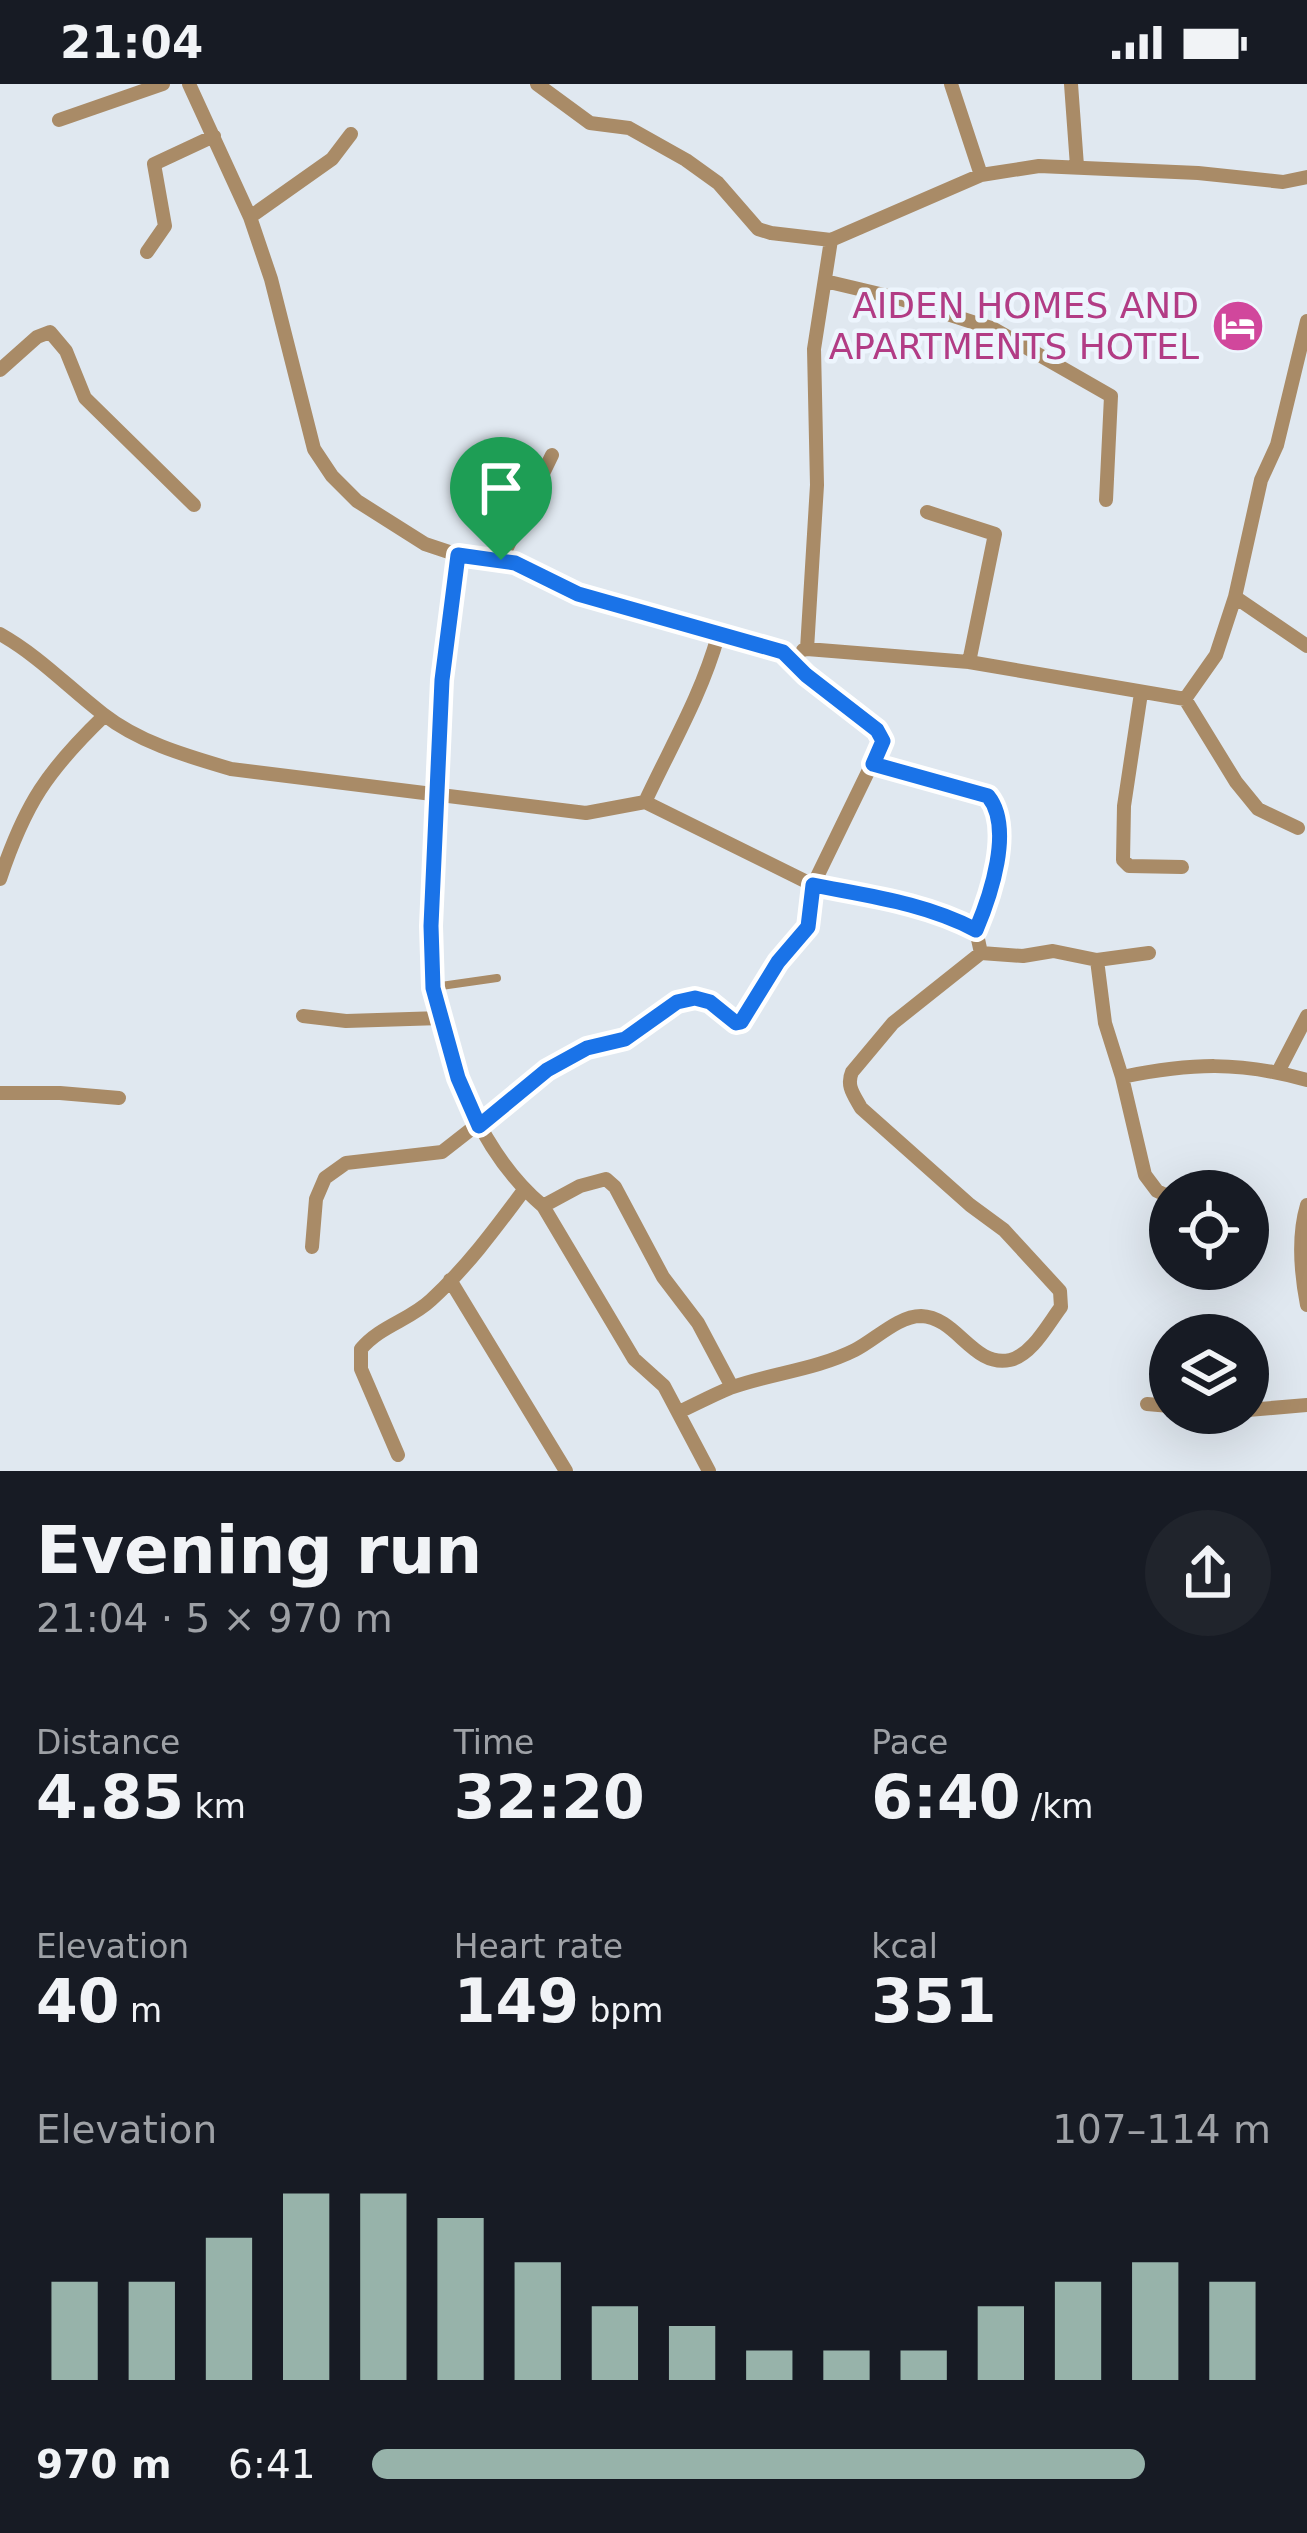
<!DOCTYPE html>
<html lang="en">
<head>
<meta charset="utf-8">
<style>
	:root { --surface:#171b24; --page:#20242c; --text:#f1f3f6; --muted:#9ea1a6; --accent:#97b3aa }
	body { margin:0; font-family:"DejaVu Sans",sans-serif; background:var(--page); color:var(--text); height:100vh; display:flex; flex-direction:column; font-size:45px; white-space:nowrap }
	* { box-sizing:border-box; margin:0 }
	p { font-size:39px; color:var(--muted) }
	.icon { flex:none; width:66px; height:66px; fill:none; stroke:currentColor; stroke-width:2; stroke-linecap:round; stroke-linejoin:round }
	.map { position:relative; height:1387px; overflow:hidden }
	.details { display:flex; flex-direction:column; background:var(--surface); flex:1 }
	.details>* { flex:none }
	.tools { position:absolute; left:1149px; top:1086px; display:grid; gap:24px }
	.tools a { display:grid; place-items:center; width:120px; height:120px; border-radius:50%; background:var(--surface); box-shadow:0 12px 48px #0002; font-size:60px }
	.pin { position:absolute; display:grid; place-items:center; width:102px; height:102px; color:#fff; margin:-123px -51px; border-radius:50% 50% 50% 0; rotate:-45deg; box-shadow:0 0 12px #0007 }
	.pin .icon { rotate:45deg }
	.round { display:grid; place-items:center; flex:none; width:126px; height:126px; border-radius:63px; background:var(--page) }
	.headline { display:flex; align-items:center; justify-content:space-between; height:204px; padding:0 36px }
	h1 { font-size:66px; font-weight:800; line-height:90px }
	.metrics { display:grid; grid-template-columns:repeat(3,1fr); gap:18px; height:204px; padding:12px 36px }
	.metrics div { display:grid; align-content:center }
	.metrics b { font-size:60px; font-weight:800 }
	.metrics small { font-size:33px; font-weight:400 }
	.metrics p { font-size:33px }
	.chart { height:336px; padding:24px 36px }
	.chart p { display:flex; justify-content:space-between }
	.chart svg { width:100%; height:216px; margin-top:12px; stroke:var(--accent); stroke-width:6 }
	ul { padding:0 36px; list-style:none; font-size:39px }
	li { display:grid; grid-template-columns:192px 144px 1fr; align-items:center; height:90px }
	li i { height:30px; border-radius:15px; background:var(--accent) }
	.status { display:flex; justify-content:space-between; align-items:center; height:84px; padding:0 60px; background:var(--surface); direction:ltr }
	.status svg { height:33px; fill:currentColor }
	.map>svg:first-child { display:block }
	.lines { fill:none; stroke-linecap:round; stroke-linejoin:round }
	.service { stroke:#a98b67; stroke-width:8 }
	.minor { stroke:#a98b67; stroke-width:14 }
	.route-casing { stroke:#fff; stroke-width:24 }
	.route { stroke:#1a73e8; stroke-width:15 }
	.labels { text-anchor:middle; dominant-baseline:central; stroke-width:9; stroke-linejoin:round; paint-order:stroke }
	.hotel-label { font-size:36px; fill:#b23c85; stroke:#edf5fd; text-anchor:end }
</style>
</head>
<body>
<div class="status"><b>21:04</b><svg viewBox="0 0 49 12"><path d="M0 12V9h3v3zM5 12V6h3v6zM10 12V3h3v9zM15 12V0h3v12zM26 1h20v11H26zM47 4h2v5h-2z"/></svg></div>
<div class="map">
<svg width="1307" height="1387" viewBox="0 0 1307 1387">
	<rect width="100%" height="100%" fill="#e0e8f0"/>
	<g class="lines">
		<path class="service" d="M 434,903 L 497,894"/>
		<path class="minor" d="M 537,0 L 590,39 L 629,44 L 686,76 L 718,99 L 758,145 L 771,149 L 831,156 L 981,91 L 1039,82 L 1198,89 L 1283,98 L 1307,93
			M 951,0 L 981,91
			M 1071,0 L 1077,82
			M 59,36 L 163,0
			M 250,133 L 332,75 L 351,50
			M 147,168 L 165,142 L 154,80 L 214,52
			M 825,197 L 901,215 L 994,245 L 1111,312 L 1106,416
			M 0,286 L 37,253 L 50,248 L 66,267 L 85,314 L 194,421
			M 927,428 L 995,450 L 969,578
			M 458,471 C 446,563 438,653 437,746 C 437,798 425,851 433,903 C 444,979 484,1073 543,1122 L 634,1275 L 664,1302 L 709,1387
			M 501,476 L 552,371
			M 1235,513 L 1307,562
			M 0,550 C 39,572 68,603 103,630 C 140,659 187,672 231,685 L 586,729 L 645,718 L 813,801 L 883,657 L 877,646 L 806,591 L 783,569 L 578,510 L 515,479 L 458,471 L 425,460 L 357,417 L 332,392 L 314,365 L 271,195 L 250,133 L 189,0
			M 807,565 L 969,578 L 1185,615 L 1216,571 L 1235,513 L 1261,396 L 1277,361 L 1307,237
			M 803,566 L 807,565 L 817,401 L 814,265 L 831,156
			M 1141,609 L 1124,722 L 1123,776 L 1129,782 L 1182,783
			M 1185,615 L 1236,698 L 1258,725 L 1298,744
			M 645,718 C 671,662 701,612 718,552
			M 0,795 C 25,720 47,687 104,632
			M 981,869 L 1023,872 L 1053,867 L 1097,876 L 1149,869
			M 1097,876 L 1105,939 L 1122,993 L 1145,1091 L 1157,1107 L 1170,1113
			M 303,932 L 346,937 L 441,934
			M 1278,988 L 1307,932
			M 1122,993 C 1191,979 1239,977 1307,996
			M 0,1009 L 60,1009 L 119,1014
			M 1307,1121 C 1298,1151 1301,1190 1307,1221
			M 543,1122 L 580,1102 L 606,1095 L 615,1103 L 663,1193 L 698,1239 L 732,1303
			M 312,1163 L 316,1115 L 325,1094 L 346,1079 L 442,1068 L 547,986 L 587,964 L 625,955 L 666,924 L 695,913 L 741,938 L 778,878 L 808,843 L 813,801 L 924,825 L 976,846
			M 450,1196 L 566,1387
			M 1147,1320 L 1170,1322
			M 1248,1326 L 1307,1321
			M 679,1328 C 696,1320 713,1311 730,1304 C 772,1289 815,1286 855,1266 C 875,1256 898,1232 921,1232 C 957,1233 973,1284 1010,1276 C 1032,1271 1048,1240 1061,1223 L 1060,1207 L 1004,1146 L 970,1121 L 861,1024 C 854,1011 846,1002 852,988 L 893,939 L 981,869 L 976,846 L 993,806 L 1000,732 L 988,713 L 978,708 L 873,679
			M 398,1371 L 361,1285 L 361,1265 C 380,1242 410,1236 431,1216 C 467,1183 495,1145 524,1106"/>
	</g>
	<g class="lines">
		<g class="route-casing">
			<path id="route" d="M 458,471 L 515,479 L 578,510 L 783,568 L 806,591 L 877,646 L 883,657 L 873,680 L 988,712 C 1014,744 990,813 976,846 C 925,819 868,812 813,801 L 808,843 L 778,878 L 741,938 L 736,939 L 710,918 L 695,914 L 677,918 L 625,955 L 587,964 L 547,986 L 479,1042 L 458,994 L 433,904 L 431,842 L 442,596 Z"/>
		</g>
		<use href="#route" class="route"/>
	</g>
	<defs>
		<g id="hotel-disc" transform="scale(2.7)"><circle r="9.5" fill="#d1479c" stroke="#edf5fd"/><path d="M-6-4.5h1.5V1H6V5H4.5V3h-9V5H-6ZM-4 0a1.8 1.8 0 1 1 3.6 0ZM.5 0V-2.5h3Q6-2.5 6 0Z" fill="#fff"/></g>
	</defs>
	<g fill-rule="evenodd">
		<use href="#hotel-disc" x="1238" y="242"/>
	</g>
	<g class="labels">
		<g class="hotel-label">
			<text x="1199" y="221">AIDEN HOMES AND<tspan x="1199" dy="41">APARTMENTS HOTEL</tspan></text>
		</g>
	</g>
</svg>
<div class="tools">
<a><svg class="icon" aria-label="locate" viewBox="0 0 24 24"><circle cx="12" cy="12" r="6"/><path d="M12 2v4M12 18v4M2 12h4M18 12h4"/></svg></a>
<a><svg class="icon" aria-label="layers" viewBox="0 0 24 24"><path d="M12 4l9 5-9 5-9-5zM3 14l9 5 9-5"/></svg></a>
</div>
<div class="pin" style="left:501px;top:476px;background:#1e9e55"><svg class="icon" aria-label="arrive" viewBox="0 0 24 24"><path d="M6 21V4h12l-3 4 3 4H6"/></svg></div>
</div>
<section class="details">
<div class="headline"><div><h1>Evening run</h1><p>21:04 · 5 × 970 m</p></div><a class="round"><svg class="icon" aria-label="share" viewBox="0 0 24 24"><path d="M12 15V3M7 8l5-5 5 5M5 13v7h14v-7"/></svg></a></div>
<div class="metrics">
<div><p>Distance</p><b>4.85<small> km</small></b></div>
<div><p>Time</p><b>32:20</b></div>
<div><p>Pace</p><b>6:40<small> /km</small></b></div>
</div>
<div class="metrics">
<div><p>Elevation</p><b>40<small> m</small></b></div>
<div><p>Heart rate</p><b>149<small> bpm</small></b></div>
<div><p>kcal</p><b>351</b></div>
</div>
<div class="chart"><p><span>Elevation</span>107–114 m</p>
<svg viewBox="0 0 160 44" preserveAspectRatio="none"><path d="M5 44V24M15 44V24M25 44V15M35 44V6M45 44V6M55 44V11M65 44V20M75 44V29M85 44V33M95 44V38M105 44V38M115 44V38M125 44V29M135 44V24M145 44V20M155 44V24"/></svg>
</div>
<ul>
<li><b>970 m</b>6:41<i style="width:86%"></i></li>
</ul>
</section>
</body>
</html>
